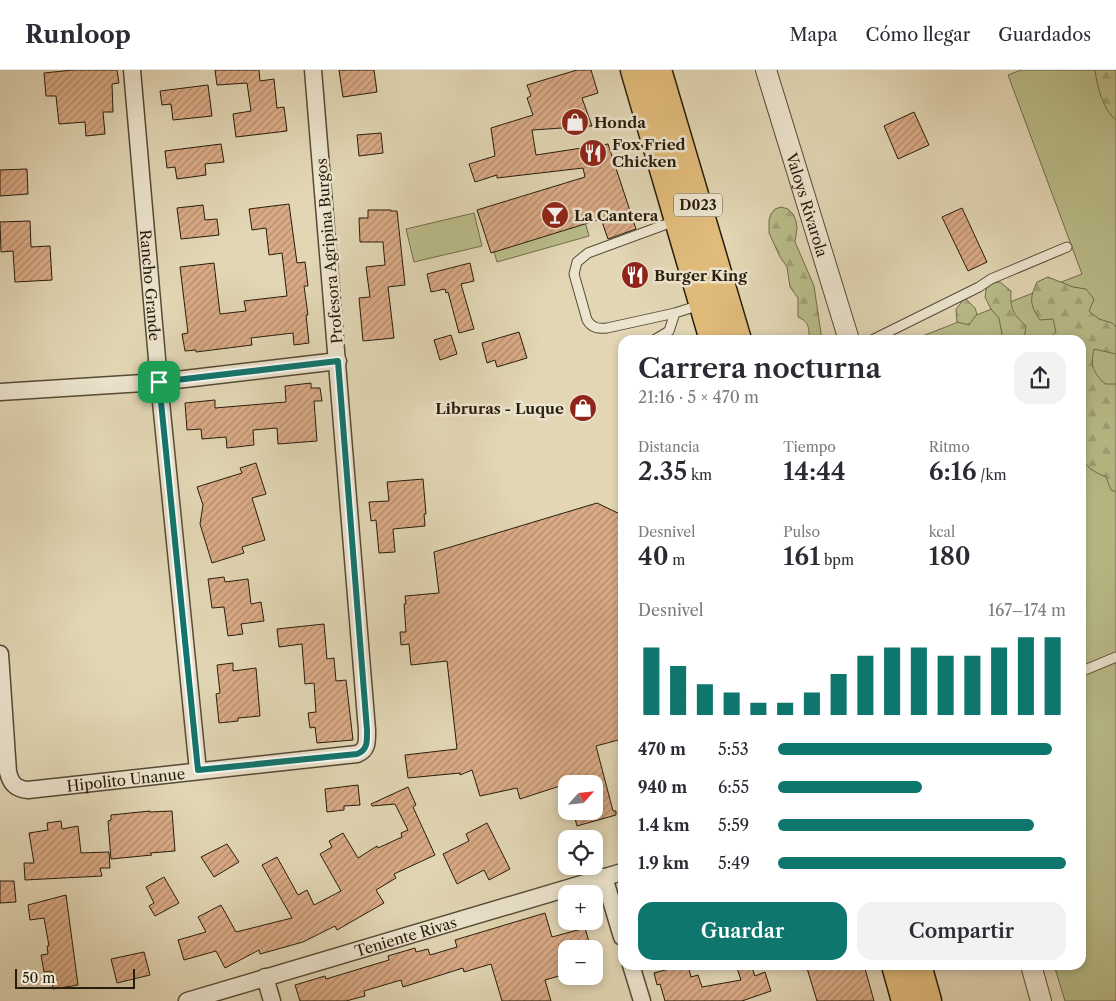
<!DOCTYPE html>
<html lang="es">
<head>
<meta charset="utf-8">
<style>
	:root { --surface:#fff; --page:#f2f2f3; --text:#2b2b33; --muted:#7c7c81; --line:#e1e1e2; --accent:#0f766e }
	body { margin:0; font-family:"Libre Caslon Text",serif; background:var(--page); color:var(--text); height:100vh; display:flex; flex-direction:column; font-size:19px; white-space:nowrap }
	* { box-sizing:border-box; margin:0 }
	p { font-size:16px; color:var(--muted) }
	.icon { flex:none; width:28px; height:28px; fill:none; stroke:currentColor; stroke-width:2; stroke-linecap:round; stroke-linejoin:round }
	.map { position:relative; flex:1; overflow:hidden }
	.side { position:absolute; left:618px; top:265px; width:468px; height:635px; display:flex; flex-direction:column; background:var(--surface); border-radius:15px; box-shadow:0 2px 8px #0003 }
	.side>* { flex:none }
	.needle { width:32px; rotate:63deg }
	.buttons { position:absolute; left:558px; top:705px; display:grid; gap:10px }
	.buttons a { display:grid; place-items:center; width:45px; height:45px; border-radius:10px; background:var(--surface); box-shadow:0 2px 8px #0003; font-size:25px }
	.scale { position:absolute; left:15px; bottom:12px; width:120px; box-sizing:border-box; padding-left:5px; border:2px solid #281c0c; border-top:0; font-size:14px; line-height:18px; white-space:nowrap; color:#281c0c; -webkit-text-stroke:4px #ece4ce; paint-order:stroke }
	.pin { position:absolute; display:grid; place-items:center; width:42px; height:42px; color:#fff; margin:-21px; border-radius:10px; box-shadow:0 2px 8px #0006 }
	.round { display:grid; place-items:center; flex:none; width:52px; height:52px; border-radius:15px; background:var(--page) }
	.overview { display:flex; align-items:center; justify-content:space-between; height:85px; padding:0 20px }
	h1 { font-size:28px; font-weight:600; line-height:38px }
	.figures { display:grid; grid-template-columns:repeat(3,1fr); gap:8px; height:85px; padding:5px 20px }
	.figures div { display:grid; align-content:center }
	.figures b { font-size:25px; font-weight:600 }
	.figures small { font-size:14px; font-weight:400 }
	.figures p { font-size:14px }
	.chart { height:140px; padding:10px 20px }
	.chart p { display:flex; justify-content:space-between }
	.chart svg { width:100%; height:90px; margin-top:5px; stroke:var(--accent); stroke-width:6 }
	.primary-button { display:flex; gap:10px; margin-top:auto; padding:10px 20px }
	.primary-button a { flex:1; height:58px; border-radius:15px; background:var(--accent); color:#fff; font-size:20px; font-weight:600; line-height:58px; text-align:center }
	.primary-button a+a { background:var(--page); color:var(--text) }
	ul { padding:0 20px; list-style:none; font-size:16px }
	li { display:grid; grid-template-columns:80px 60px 1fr; align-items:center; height:38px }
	li i { height:12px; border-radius:6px; background:var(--accent) }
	header { display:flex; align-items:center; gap:30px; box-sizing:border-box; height:70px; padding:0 25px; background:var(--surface); border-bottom:1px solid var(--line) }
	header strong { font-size:24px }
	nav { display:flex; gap:28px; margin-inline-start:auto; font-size:18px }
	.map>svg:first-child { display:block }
	.grass { fill:#b9bc89; stroke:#706c4a }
	.forest { fill:url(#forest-firs); stroke:#706c4a }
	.building { fill:url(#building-hatch); stroke:#281c0c }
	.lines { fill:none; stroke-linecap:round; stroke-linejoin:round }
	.service-casing { stroke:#564a36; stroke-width:11 }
	.minor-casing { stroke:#564a36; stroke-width:19 }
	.tertiary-casing { stroke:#564a36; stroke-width:22 }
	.primary-casing { stroke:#281c0c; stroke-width:29 }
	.service { stroke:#ece4ce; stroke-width:9 }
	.minor { stroke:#ece4ce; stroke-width:16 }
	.tertiary { stroke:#ece4ce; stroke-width:20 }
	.primary { stroke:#e1bb7a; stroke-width:26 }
	.route-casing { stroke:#fff; stroke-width:10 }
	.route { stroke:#0f766e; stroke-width:6 }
	.labels { text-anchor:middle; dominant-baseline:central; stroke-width:5; stroke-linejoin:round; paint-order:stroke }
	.shield { fill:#ece4ce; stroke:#635846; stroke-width:1 }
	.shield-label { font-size:14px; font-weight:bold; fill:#281c0c }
	.poi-label { font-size:15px; font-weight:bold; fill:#281c0c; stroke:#ece4ce; text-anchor:start }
	.street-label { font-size:15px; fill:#281c0c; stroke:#ece4ce }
</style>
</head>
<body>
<header>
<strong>Runloop</strong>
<nav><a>Mapa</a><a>Cómo llegar</a><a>Guardados</a></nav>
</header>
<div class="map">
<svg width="1116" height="931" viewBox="0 0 1116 931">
	<defs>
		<pattern id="forest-firs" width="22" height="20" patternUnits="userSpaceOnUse" patternTransform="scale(1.25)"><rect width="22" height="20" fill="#b9bc89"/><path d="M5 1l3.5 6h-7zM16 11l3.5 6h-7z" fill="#9fa175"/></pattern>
		<pattern id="building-hatch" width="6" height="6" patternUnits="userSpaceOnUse" patternTransform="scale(1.25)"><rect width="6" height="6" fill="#daab86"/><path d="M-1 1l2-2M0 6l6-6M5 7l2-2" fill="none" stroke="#b18a6c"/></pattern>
	</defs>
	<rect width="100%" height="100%" fill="#e2d6b4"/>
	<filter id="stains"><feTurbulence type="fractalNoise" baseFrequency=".004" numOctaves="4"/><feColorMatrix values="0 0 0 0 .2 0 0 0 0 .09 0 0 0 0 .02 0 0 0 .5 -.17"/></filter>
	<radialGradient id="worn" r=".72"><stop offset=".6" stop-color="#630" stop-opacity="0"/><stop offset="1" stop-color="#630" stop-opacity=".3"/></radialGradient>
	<path class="grass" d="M 1021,0 L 1116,0 L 1116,931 L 1065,931 L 1054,895 L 1080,895 L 1080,270 L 912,270 L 1082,204 L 1008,5 Z
		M 575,116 L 589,166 L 497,192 L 483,142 Z
		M 474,143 L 482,176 L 414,192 L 406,159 Z"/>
	<path class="forest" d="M 1095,0 L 1116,0 L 1116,50 C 1103,40 1097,16 1095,0 Z
		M 781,137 L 788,139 L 793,144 L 796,151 L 797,158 L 795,172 L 814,216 L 822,270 L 809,270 C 809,259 810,252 798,247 L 798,228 L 790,217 L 787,197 L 780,187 L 769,163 L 769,150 L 771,144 L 775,139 Z
		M 1048,207 L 1073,217 L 1086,219 L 1094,229 L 1089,241 L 1099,249 L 1112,253 L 1116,257 L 1116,284 L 1094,279 C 1090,296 1093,302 1105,314 L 1116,314 L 1116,422 L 1111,420 L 1106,407 C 1094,402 1085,397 1080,385 L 1080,270 L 1047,270 L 1056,262 L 1053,249 L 1040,250 C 1030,235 1029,229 1037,212 Z
		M 1000,212 L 1011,221 C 1010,239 1013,244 1026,256 L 1024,270 L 1003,270 L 999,248 L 991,239 L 985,227 L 987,214 Z
		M 965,228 L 975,238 L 977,244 L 969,255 L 957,252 L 956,239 Z"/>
	<path class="building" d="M 73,0 L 117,0 L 119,13 L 112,14 L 113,42 L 103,42 L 105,64 L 86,66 L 85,52 L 59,54 L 56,26 L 46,26 L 44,3 Z
		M 215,0 L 259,0 L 260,11 L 274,9 L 277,38 L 284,37 L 287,61 L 236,67 L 233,44 L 251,41 L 247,13 L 217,15 Z
		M 339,0 L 374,0 L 377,22 L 343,27 Z
		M 577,0 L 591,0 L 598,23 L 582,28 L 592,56 L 532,60 L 536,85 L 608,74 L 636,159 L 608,169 L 601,149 L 491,183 L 477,140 L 585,107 L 583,98 L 497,108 L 497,105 L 475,112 L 469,94 L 495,86 L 491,58 L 533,45 L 527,28 L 531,26 L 527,15 Z
		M 208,15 L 212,46 L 173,50 L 171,34 L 162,35 L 160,21 Z
		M 914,42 L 929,75 L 898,89 L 884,56 Z
		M 381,63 L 383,83 L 359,86 L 357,65 Z
		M 221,74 L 224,92 L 205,94 L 206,105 L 177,109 L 175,97 L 167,98 L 165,81 Z
		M 27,99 L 28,124 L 0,126 L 0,100 Z
		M 289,134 L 297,193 L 305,192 L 308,216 L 304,216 L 308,245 L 306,245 L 309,273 L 294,275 L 293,263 L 251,268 L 252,275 L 196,282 L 196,280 L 185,281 L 182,264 L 188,263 L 180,197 L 214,193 L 220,244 L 246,241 L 244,231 L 287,226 L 282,183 L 269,185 L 266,158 L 252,160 L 249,139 Z
		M 203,135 L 205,150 L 217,149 L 219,165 L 181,169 L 177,138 Z
		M 962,138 L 987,192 L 968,201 L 942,147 Z
		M 368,140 L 391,140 L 391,141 L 397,141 L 405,215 L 388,217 L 394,268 L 363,271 L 359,228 L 370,227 L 366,197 L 385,195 L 383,172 L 360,172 L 359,148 L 368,148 Z
		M 30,151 L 31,177 L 50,176 L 52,210 L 15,212 L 13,181 L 1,182 L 0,152 Z
		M 470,193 L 474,211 L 461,214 L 474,259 L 459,263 L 448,222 L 446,223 L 445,219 L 431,222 L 427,204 Z
		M 519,262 L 527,288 L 497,297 L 495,290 L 487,293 L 482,273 Z
		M 451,265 L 457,284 L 440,290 L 434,270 Z
		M 311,313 L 311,318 L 320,318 L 322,331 L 314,331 L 317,371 L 278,374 L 277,358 L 253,360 L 254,375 L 227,378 L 226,367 L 202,369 L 201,359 L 187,360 L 185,333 L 215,330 L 215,338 L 286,332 L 285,316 Z
		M 256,393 L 266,424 L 252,428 L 265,470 L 242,477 L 244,483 L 212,493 L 200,454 L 203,435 L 197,417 L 242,403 L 240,398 Z
		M 423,409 L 426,444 L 424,444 L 425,456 L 393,459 L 395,482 L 379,483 L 376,450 L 371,451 L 369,432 L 389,431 L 387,412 Z
		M 597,433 L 622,445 L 622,669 L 596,676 L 613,741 L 616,741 L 616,745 L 577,756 L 573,741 L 594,741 L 594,714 L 566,714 L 520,729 L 517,718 L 480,726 L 472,700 L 460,705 L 460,703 L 408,708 L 405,685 L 457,679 L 447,591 L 411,595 L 409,574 L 401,575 L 400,562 L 406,562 L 404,534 L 406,534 L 405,526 L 439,523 L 434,482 Z
		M 224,507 L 225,512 L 248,509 L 251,534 L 261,532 L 264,551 L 241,554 L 243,564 L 228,566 L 224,537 L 212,538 L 208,509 Z
		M 324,554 L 327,589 L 334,588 L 336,611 L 346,610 L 353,670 L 317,673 L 315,657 L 310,658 L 308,643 L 316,642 L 314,613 L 305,614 L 302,574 L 279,577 L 277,559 Z
		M 233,593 L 233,601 L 256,598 L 260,646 L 238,648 L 238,651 L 219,653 L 216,624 L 220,623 L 217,595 Z
		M 358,715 L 360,735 L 344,736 L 344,740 L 327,742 L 325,719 Z
		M 408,717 L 416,735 L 413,737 L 435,785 L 394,804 L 396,808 L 376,820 L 384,833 L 337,860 L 335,856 L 303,872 L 260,884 L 259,880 L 225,898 L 216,881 L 184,890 L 178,870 L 206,862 L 198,847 L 221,835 L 236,862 L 292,848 L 262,795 L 277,787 L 298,825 L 307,820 L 314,835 L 341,821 L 320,784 L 332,777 L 329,771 L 343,763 L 358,788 L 377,776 L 378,778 L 402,767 L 401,763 L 408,760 L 395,734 L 372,736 L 371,734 Z
		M 150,741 L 150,742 L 172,741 L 175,781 L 150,783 L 152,785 L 111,789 L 108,751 L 111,750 L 111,745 Z
		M 61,751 L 62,759 L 78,756 L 81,783 L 109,782 L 110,798 L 100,798 L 102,806 L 25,810 L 24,793 L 34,793 L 29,763 L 48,760 L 47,753 Z
		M 487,753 L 510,799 L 489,810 L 484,800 L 457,814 L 443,784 L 469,771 L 466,764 Z
		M 227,774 L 239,792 L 214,807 L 201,787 Z
		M 164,807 L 179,833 L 155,846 L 149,836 L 154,833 L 146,817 Z
		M 0,811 L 14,811 L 16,832 L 0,833 Z
		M 66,825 L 78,915 L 53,919 L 51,901 L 44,902 L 41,885 L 48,884 L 47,876 L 49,876 L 44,848 L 30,850 L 28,835 Z
		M 545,843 L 552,867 L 585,858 L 591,879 L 566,879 L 566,904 L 545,910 L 551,931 L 502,931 L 491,894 L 464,902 L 463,898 L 403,917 L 401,910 L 364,921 L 365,926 L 346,931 L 300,931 L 295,915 L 325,906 L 326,909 L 389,890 L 388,886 L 415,878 L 416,882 L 428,879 L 430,885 L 457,877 L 455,870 Z
		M 144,882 L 150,905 L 117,913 L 111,889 Z
		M 684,895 L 688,895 L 691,907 L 698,905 L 702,917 L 741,910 L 736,895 L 751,895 L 755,906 L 765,902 L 771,921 L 742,931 L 665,931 L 660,914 L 657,915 L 654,903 Z
		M 806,895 L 864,895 L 874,931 L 817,931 Z"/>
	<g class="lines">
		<g class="service-casing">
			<path id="service" d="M 675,151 L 588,183 L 577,192 L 574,204 L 587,250 C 592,258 598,259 607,258 L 675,243 L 700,235
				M 654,270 L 669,261 L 675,243
				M 872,270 L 979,217 L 991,209 L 1067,177
				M 1080,602 L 1116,587"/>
		</g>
		<g class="minor-casing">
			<g id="minor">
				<path id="s1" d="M 132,0 L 159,312 L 198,701"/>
				<path d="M 0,322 L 159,312 L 338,291"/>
				<path id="s2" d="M 0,584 L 8,702 C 11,714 16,719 28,720 L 357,684 C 368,680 367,671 367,660 L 313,0"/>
				<path d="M 604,807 L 622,867"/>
				<path d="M 631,895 L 642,931"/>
				<path d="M 265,907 L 272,931"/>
				<path id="s3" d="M 187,931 L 622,802"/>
			</g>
		</g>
		<g class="tertiary-casing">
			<g id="tertiary">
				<path id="s4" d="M 766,0 L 849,270"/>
				<path d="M 1031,895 L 1041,931"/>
			</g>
		</g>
		<g class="primary-casing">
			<path id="primary" d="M 634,0 L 713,270
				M 658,0 L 738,270
				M 895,895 L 905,931
				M 918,895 L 928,931"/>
		</g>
		<use href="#service" class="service"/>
		<use href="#minor" class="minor"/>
		<use href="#tertiary" class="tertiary"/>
		<use href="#primary" class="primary"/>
	</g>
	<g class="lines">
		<g class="route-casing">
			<path id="route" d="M 338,291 L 367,660 C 367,671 368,680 357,684 L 198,700 L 159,312 Z"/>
		</g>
		<use href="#route" class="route"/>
	</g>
	<defs>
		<g id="shop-disc" transform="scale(1.4375)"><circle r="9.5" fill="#8f2418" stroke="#ece4ce"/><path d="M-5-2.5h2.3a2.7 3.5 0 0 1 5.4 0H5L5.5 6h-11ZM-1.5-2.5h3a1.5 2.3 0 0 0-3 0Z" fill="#fff"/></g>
		<g id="restaurant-disc" transform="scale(1.4375)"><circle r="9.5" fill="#8f2418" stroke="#ece4ce"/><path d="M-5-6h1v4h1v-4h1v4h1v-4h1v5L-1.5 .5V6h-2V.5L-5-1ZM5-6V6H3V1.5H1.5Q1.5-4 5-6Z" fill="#fff"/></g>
		<g id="bar-disc" transform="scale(1.4375)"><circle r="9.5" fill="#8f2418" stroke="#ece4ce"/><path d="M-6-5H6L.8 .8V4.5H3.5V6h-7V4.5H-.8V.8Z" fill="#fff"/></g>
	</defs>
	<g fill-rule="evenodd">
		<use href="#shop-disc" x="575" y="52"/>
		<use href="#restaurant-disc" x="593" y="83"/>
		<use href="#bar-disc" x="555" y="145"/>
		<use href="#restaurant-disc" x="635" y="205"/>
		<use href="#shop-disc" x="583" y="338"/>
	</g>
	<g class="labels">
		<rect class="shield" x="674" y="123.5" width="48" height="23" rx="4"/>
		<g class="shield-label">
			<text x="698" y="135">D023</text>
		</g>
		<g class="poi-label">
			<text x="594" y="52">Honda</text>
			<text x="612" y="74">Fox Fried<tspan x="612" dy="17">Chicken</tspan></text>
			<text x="574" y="145">La Cantera</text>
			<text x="654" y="205">Burger King</text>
			<text x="564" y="338" text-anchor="end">Libruras - Luque</text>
		</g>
		<g class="street-label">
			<text stroke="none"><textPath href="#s4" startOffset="141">Valoys Rivarola</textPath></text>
			<text transform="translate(329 181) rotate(-95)">Profesora Agripina Burgos</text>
			<text stroke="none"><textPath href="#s1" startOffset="216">Rancho Grande</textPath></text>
			<text stroke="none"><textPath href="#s2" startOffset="246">Hipolito Unanue</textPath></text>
			<text stroke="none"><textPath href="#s3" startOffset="228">Teniente Rivas</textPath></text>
		</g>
	</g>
	<rect width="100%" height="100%" filter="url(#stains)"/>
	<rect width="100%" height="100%" fill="url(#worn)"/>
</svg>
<div class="buttons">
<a><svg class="needle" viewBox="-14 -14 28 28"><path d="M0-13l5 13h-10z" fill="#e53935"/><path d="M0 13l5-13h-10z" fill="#7c7c81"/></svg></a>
<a><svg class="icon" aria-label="locate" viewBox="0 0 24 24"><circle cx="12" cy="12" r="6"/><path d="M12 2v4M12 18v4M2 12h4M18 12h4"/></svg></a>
<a>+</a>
<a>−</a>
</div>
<div class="scale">50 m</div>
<div class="pin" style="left:159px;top:312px;background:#1e9e55"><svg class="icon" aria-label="arrive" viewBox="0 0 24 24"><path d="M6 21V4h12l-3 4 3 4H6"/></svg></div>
<section class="side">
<div class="overview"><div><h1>Carrera nocturna</h1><p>21:16 · 5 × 470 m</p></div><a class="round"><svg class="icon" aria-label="share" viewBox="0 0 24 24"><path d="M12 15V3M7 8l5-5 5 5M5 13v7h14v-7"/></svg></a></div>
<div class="figures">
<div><p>Distancia</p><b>2.35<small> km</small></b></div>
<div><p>Tiempo</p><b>14:44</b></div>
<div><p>Ritmo</p><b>6:16<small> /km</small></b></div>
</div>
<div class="figures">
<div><p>Desnivel</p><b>40<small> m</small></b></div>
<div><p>Pulso</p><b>161<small> bpm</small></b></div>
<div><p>kcal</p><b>180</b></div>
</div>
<div class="chart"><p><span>Desnivel</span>167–174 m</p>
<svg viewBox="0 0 160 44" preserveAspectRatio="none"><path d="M5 44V11M15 44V20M25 44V29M35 44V33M45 44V38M55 44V38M65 44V33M75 44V24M85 44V15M95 44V11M105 44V11M115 44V15M125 44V15M135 44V11M145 44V6M155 44V6"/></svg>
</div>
<ul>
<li><b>470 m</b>5:53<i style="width:95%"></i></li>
<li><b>940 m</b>6:55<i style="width:50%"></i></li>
<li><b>1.4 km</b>5:59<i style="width:89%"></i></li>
<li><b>1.9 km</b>5:49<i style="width:100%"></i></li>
</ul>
<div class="primary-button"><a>Guardar</a><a>Compartir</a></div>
</section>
</div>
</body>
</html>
